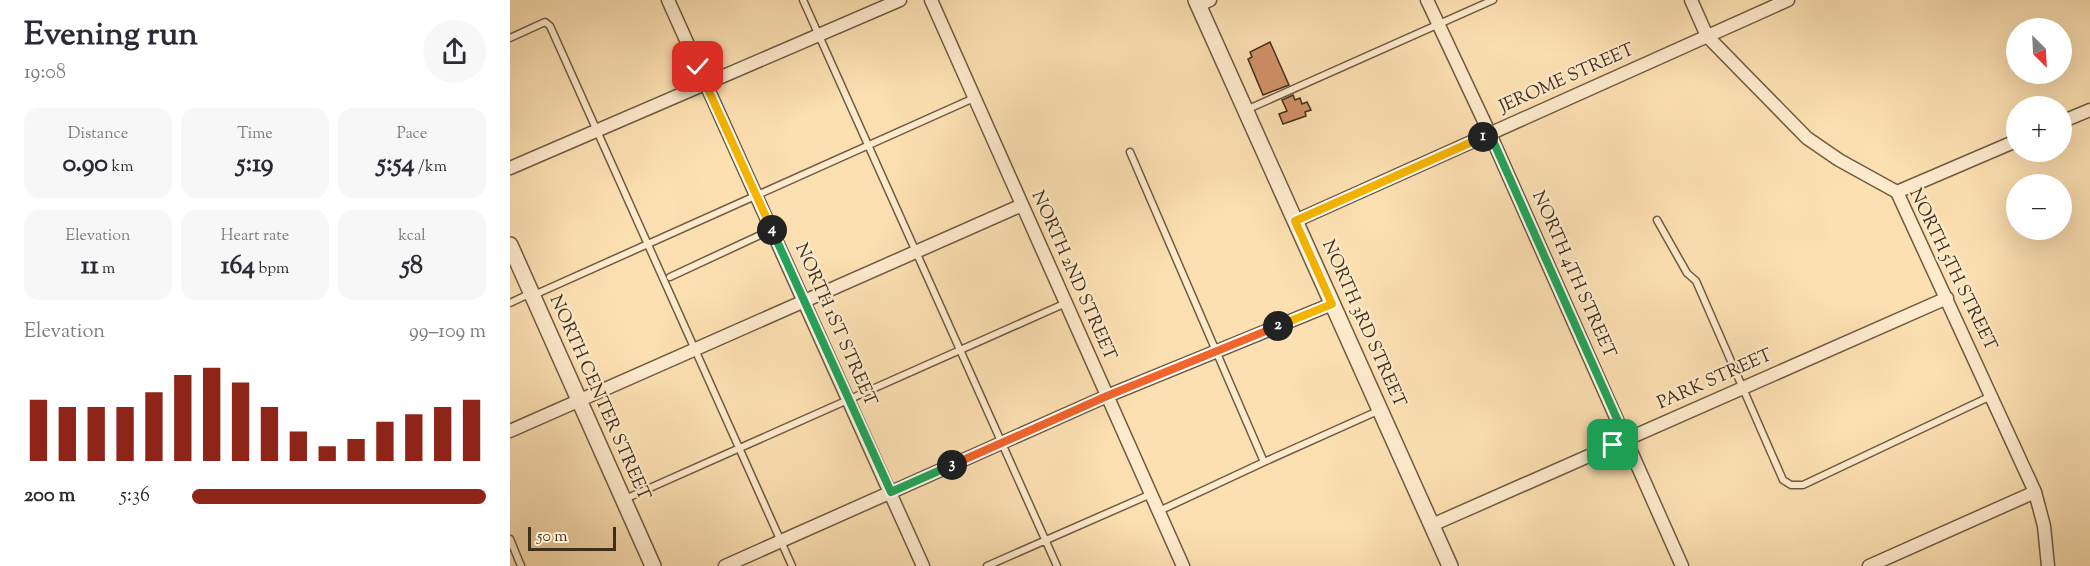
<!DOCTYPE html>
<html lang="en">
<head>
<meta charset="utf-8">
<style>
	:root { --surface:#fff; --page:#f7f7f7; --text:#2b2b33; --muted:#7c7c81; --accent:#8f2418 }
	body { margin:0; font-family:"Sorts Mill Goudy",serif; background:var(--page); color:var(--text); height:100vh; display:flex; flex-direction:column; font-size:22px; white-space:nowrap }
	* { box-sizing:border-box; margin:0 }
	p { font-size:20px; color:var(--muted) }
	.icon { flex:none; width:33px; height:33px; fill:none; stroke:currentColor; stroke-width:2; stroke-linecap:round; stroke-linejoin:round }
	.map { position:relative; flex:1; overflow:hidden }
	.panel { display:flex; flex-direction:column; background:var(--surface); width:510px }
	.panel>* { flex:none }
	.needle { width:39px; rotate:156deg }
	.fabs { position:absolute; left:1496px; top:18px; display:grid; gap:12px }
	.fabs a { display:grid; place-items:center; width:66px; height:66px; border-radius:50%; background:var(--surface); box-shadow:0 6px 24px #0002; font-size:30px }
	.scale { position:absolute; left:18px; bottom:15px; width:88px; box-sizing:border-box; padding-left:6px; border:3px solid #3e2f1b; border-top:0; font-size:16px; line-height:21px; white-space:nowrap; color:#3e2f1b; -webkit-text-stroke:4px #feebcd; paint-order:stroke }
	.pin { position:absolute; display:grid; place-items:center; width:51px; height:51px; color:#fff; margin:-26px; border-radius:12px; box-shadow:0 3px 9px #0006 }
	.km { position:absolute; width:30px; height:30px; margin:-15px; border-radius:50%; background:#222; color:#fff; font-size:16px; line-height:30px; text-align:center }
	.round { display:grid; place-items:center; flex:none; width:63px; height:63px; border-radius:32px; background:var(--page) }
	.headline { display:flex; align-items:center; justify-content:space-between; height:102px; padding:0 24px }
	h1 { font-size:33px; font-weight:700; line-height:45px }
	.metrics { display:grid; grid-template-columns:repeat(3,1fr); gap:9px; height:102px; padding:6px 24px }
	.metrics div { display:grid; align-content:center; border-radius:15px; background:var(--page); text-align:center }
	.metrics b { font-size:26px; font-weight:700 }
	.metrics small { font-size:16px; font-weight:400 }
	.metrics p { font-size:16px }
	.chart { height:168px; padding:12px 24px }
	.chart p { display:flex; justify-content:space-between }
	.chart svg { width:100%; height:108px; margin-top:6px; stroke:var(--accent); stroke-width:6 }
	ul { padding:0 24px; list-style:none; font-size:20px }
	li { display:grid; grid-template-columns:96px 72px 1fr; align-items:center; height:45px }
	li i { height:15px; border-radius:8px; background:var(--accent) }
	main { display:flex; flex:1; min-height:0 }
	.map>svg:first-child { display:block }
	.building { fill:#d39168; stroke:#3e2f1b; stroke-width:1.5 }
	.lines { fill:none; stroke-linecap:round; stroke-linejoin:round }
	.service-casing { stroke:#6e5b41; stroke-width:9 }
	.minor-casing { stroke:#6e5b41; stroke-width:15 }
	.tertiary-casing { stroke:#6e5b41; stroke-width:18 }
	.service { stroke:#feebcd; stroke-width:6 }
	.minor { stroke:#feebcd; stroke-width:12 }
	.tertiary { stroke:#feebcd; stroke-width:15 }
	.split-1-casing { stroke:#fff; stroke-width:12 }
	.split-2-casing { stroke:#fff; stroke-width:12 }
	.split-3-casing { stroke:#fff; stroke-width:12 }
	.split-4-casing { stroke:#fff; stroke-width:12 }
	.split-5-casing { stroke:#fff; stroke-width:12 }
	.split-1 { stroke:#22a559; stroke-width:8 }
	.split-2 { stroke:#f5b400; stroke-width:8 }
	.split-3 { stroke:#f0652b; stroke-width:8 }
	.split-4 { stroke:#22a559; stroke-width:8 }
	.split-5 { stroke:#f5b400; stroke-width:8 }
	.labels { text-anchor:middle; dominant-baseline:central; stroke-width:4.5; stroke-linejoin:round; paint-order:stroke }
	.street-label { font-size:18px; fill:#3e2f1b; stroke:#feebcd }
</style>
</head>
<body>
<main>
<section class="panel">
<div class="headline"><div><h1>Evening run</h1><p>19:08</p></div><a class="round"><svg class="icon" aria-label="share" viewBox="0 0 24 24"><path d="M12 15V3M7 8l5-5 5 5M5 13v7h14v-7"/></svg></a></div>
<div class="metrics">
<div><p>Distance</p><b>0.90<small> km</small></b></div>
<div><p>Time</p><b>5:19</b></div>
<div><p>Pace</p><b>5:54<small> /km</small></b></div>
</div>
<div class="metrics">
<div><p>Elevation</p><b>11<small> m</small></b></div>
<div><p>Heart rate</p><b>164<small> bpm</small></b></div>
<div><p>kcal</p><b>58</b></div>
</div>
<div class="chart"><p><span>Elevation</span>99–109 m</p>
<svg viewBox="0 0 160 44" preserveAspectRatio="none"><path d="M5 44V19M15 44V22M25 44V22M35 44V22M45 44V16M55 44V9M65 44V6M75 44V12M85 44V22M95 44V32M105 44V38M115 44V35M125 44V28M135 44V25M145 44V22M155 44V19"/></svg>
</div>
<ul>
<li><b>200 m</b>5:36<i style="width:100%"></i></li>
</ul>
</section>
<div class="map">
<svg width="1580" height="566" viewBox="0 0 1580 566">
	<rect width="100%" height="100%" fill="#fde0b2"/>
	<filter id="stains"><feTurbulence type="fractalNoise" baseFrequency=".00333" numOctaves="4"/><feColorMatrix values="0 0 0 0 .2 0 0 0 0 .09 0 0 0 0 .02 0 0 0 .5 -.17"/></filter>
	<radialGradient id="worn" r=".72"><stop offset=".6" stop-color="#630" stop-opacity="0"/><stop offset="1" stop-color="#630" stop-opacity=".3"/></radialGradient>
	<path class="building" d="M 760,42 L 779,85 L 753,95 L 738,59 L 742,57 L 740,52 Z
		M 783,95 L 785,100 L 790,98 L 792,104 L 797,102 L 801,110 L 795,112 L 796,116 L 773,124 L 769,114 L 777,111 L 772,100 Z"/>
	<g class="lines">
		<g class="service-casing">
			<path id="service" d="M 293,0 L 547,566
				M 0,38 L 35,22 L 40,26 L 282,566
				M 736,110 L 983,0
				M 620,152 L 754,462 L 870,410
				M 1147,220 L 1177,273 L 1186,281 L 1273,480 L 1281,485 L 1293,485 L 1481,396
				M 160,277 L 261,230
				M 24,295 L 464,98
				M 0,303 L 21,293
				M 115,499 L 556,303
				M 649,511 L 754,462
				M 0,539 L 11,566
				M 477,566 L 641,494"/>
		</g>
		<g class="minor-casing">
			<path id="minor" d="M 158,0 L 413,566
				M 421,0 L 673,566
				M 917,0 L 980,134 L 1172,566
				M 1181,0 L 1197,36 L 1297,138 L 1329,160 L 1387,192 L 1525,492 L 1534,526 L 1538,566
				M 689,5 L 700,0
				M 1551,122 L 1580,110
				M 0,168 L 390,0
				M 1387,192 L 1506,141
				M 785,221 L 1278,0
				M 0,431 L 512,205
				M 922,525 L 1437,298
				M 215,566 L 597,396 L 822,304
				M 1359,566 L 1525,492"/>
		</g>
		<g class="tertiary-casing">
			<path id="tertiary" d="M 686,0 L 940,566
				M 0,245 L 143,566"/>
		</g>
		<use href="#service" class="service"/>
		<use href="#minor" class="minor"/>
		<use href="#tertiary" class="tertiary"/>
	</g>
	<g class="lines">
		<g class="split-1-casing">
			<path id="split-1" d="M 973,137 L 980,134 L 1116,439 L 1103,445"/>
		</g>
		<g class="split-2-casing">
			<path id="split-2" d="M 768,326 L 822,304 L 785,221 L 973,137"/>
		</g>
		<g class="split-3-casing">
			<path id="split-3" d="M 442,465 L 597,396 L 768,326"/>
		</g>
		<g class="split-4-casing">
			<path id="split-4" d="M 262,230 L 381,492 L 442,465"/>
		</g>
		<g class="split-5-casing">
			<path id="split-5" d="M 188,67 L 262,230"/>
		</g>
		<use href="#split-1" class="split-1"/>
		<use href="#split-2" class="split-2"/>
		<use href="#split-3" class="split-3"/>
		<use href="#split-4" class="split-4"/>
		<use href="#split-5" class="split-5"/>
	</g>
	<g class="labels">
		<g class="street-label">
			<text transform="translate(1057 79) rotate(-24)">JEROME STREET</text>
			<text transform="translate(1442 270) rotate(64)">NORTH 5TH STREET</text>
			<text transform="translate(1063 275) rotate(66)">NORTH 4TH STREET</text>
			<text transform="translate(563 276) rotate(66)">NORTH 2ND STREET</text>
			<text transform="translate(853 324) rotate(66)">NORTH 3RD STREET</text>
			<text transform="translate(325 325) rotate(66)">NORTH 1ST STREET</text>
			<text transform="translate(1205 380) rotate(-24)">PARK STREET</text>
			<text transform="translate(89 398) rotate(66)">NORTH CENTER STREET</text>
		</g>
	</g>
	<rect width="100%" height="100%" filter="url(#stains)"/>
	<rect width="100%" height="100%" fill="url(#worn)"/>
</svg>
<div class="fabs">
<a><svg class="needle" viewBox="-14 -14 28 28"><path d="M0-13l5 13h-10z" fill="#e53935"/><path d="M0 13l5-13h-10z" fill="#7c7c81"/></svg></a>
<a>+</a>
<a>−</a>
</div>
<div class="scale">50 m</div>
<div class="pin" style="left:1103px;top:445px;background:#1e9e55"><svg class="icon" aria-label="arrive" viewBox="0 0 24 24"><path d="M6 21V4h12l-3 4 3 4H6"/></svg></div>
<div class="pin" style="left:188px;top:67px;background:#d93025"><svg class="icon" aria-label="check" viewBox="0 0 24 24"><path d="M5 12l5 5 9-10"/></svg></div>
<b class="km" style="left:973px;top:137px">1</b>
<b class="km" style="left:768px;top:326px">2</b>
<b class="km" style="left:442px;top:465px">3</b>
<b class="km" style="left:262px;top:230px">4</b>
</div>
</main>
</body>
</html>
